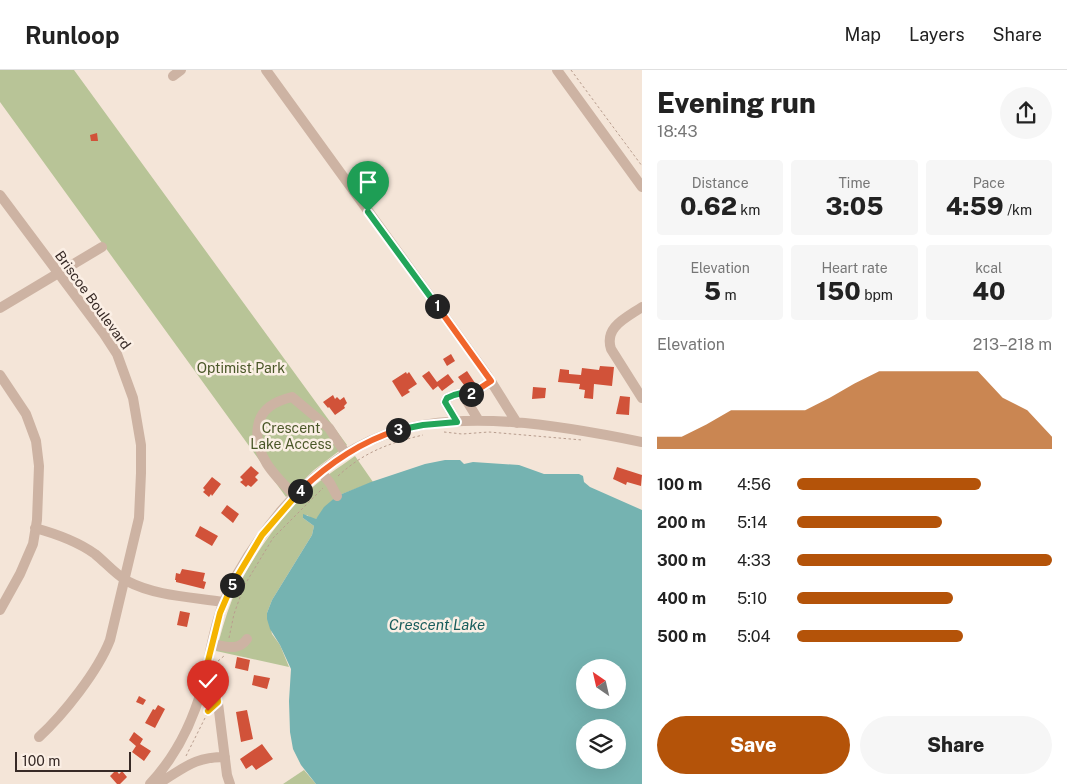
<!DOCTYPE html>
<html lang="en">
<head>
<meta charset="utf-8">
<style>
	:root { --surface:#fff; --page:#f6f6f6; --text:#222; --muted:#767676; --line:#e0e0e0; --accent:#b45309 }
	body { margin:0; font-family:"Public Sans",sans-serif; background:var(--page); color:var(--text); height:100vh; display:flex; flex-direction:column; font-size:19px; white-space:nowrap }
	* { box-sizing:border-box; margin:0 }
	p { font-size:16px; color:var(--muted) }
	.icon { flex:none; width:28px; height:28px; fill:none; stroke:currentColor; stroke-width:2; stroke-linecap:round; stroke-linejoin:round }
	.map { position:relative; flex:1; overflow:hidden }
	.drawer { display:flex; flex-direction:column; background:var(--surface); width:425px }
	.drawer>* { flex:none }
	.needle { width:32px; rotate:326deg }
	.tools { position:absolute; left:576px; top:589px; display:grid; gap:10px }
	.tools a { display:grid; place-items:center; width:50px; height:50px; border-radius:50%; background:var(--surface); box-shadow:0 5px 20px #0002; font-size:25px }
	.scale { position:absolute; left:15px; bottom:12px; width:116px; box-sizing:border-box; padding-left:5px; border:2px solid #372a26; border-top:0; font-size:14px; line-height:18px; white-space:nowrap; color:#372a26; -webkit-text-stroke:4px #fbefe5; paint-order:stroke }
	.pin { position:absolute; display:grid; place-items:center; width:42px; height:42px; color:#fff; margin:-51px -21px; border-radius:50% 50% 50% 0; rotate:-45deg; box-shadow:0 0 5px #0007 }
	.pin .icon { rotate:45deg }
	.km { position:absolute; width:25px; height:25px; margin:-12px; border-radius:50%; background:#222; color:#fff; font-size:14px; line-height:25px; text-align:center }
	.round { display:grid; place-items:center; flex:none; width:52px; height:52px; border-radius:26px; background:var(--page) }
	.overview { display:flex; align-items:center; justify-content:space-between; height:85px; padding:0 15px }
	h1 { font-size:28px; font-weight:800; line-height:38px }
	.figures { display:grid; grid-template-columns:repeat(3,1fr); gap:8px; height:85px; padding:5px 15px }
	.figures div { display:grid; align-content:center; border-radius:5px; background:var(--page); text-align:center }
	.figures b { font-size:25px; font-weight:800 }
	.figures small { font-size:14px; font-weight:400 }
	.figures p { font-size:14px }
	.chart { height:140px; padding:10px 15px }
	.chart p { display:flex; justify-content:space-between }
	.chart svg { width:100%; height:90px; margin-top:5px; fill:var(--accent); opacity:.7 }
	.primary-button { display:flex; gap:10px; margin-top:auto; padding:10px 15px }
	.primary-button a { flex:1; height:58px; border-radius:30px; background:var(--accent); color:#fff; font-size:20px; font-weight:800; line-height:58px; text-align:center }
	.primary-button a+a { background:var(--page); color:var(--text) }
	ul { padding:0 15px; list-style:none; font-size:16px }
	li { display:grid; grid-template-columns:80px 60px 1fr; align-items:center; height:38px }
	li i { height:12px; border-radius:6px; background:var(--accent) }
	header { display:flex; align-items:center; gap:30px; box-sizing:border-box; height:70px; padding:0 25px; background:var(--surface); border-bottom:1px solid var(--line) }
	header strong { font-size:24px }
	nav { display:flex; gap:28px; margin-inline-start:auto; font-size:18px }
	main { display:flex; flex:1; min-height:0 }
	.map>svg:first-child { display:block }
	.green { fill:#b8c497 }
	.water { fill:#75b3b1; fill-rule:evenodd }
	.building { fill:#d15239 }
	.lines { fill:none; stroke-linecap:round; stroke-linejoin:round }
	.path { stroke:#b89d8e; stroke-width:1; stroke-dasharray:2.5 2.5; stroke-linecap:butt }
	.minor { stroke:#cdb3a3; stroke-width:10 }
	.split-1-casing { stroke:#fff; stroke-width:10 }
	.split-2-casing { stroke:#fff; stroke-width:10 }
	.split-3-casing { stroke:#fff; stroke-width:10 }
	.split-4-casing { stroke:#fff; stroke-width:10 }
	.split-5-casing { stroke:#fff; stroke-width:10 }
	.split-6-casing { stroke:#fff; stroke-width:10 }
	.split-1 { stroke:#22a559; stroke-width:6 }
	.split-2 { stroke:#f0652b; stroke-width:6 }
	.split-3 { stroke:#22a559; stroke-width:6 }
	.split-4 { stroke:#f0652b; stroke-width:6 }
	.split-5 { stroke:#f5b400; stroke-width:6 }
	.split-6 { stroke:#f5b400; stroke-width:6 }
	.labels { text-anchor:middle; dominant-baseline:central; stroke-width:5; stroke-linejoin:round; paint-order:stroke }
	.street-label { font-size:14px; fill:#372a26; stroke:#fbefe5 }
	.park-label { font-size:14px; fill:#4a5728; stroke:#fbefe5 }
	.water-label { font-size:15px; font-style:italic; fill:#185c5b; stroke:#fbefe5 }
</style>
</head>
<body>
<header>
<strong>Runloop</strong>
<nav><a>Map</a><a>Layers</a><a>Share</a></nav>
</header>
<main>
<div class="map">
<svg width="642" height="714" viewBox="0 0 642 714">
	<rect width="100%" height="100%" fill="#f4e5d8"/>
	<path class="green" d="M 0,0 L 74,0 L 347,375 L 314,400 L 286,427 L 0,32 Z
		M 355,386 L 373,412 L 337,426 L 316,449 L 314,450 L 307,445 L 303,448 L 314,456 L 312,465 L 272,530 L 267,543 L 272,564 L 280,575 L 289,597 L 216,581 C 221,564 225,547 232,530 C 248,493 277,451 306,423 C 321,409 338,398 355,386 Z
		M 304,700 L 316,714 L 283,714 Z"/>
	<path class="water" d="M 445,390 L 460,390 L 464,394 L 473,392 L 519,395 L 544,404 L 579,404 L 583,406 L 584,412 L 590,417 L 642,440 L 642,714 L 316,714 L 301,695 L 293,679 L 290,662 L 289,631 L 291,599 L 280,575 L 270,559 L 267,549 L 267,543 L 272,530 L 312,465 L 314,456 L 303,448 L 303,444 L 316,449 L 324,437 L 337,426 L 371,412 L 425,394 ZM 585,598 L 618,598 L 618,630 L 585,630 ZM 585,658 L 618,658 L 618,690 L 585,690 Z"/>
	<path class="building" d="M 97,63 L 98,71 L 91,71 L 90,65 Z
		M 451,284 L 455,291 L 447,296 L 443,289 Z
		M 600,296 L 614,297 L 612,316 L 594,314 L 593,329 L 584,328 L 585,320 L 579,319 L 580,314 L 558,312 L 560,299 L 569,300 L 569,304 L 581,305 L 582,298 L 599,300 Z
		M 429,301 L 437,312 L 448,304 L 454,312 L 442,321 L 438,316 L 433,320 L 422,306 Z
		M 467,301 L 475,313 L 467,319 L 458,307 Z
		M 406,302 L 407,304 L 409,302 L 417,314 L 408,320 L 410,322 L 402,327 L 392,311 Z
		M 533,317 L 546,318 L 545,328 L 532,329 Z
		M 333,325 L 335,329 L 337,327 L 340,330 L 344,327 L 347,333 L 344,336 L 345,338 L 335,345 L 329,337 L 328,338 L 323,332 Z
		M 620,326 L 630,327 L 629,345 L 616,344 Z
		M 251,396 L 259,403 L 255,407 L 258,410 L 251,417 L 248,415 L 246,417 L 240,412 L 243,410 L 240,407 Z
		M 617,397 L 642,405 L 641,416 L 627,412 L 626,415 L 613,409 Z
		M 212,407 L 221,414 L 212,426 L 211,424 L 209,427 L 203,422 L 205,420 L 203,418 Z
		M 227,435 L 239,444 L 233,453 L 221,443 Z
		M 200,456 L 218,466 L 212,476 L 195,466 Z
		M 182,499 L 205,503 L 203,511 L 206,512 L 204,519 L 176,512 L 176,510 L 175,510 L 176,503 L 180,504 Z
		M 180,541 L 190,543 L 187,557 L 177,555 Z
		M 237,587 L 250,590 L 248,601 L 235,598 Z
		M 254,605 L 270,608 L 267,619 L 252,615 Z
		M 139,626 L 146,630 L 143,635 L 136,632 Z
		M 158,635 L 165,639 L 155,658 L 145,653 L 153,639 L 155,640 Z
		M 247,640 L 253,669 L 241,672 L 236,642 Z
		M 134,662 L 143,669 L 140,674 L 151,681 L 144,691 L 132,682 L 136,676 L 129,670 Z
		M 262,674 L 273,689 L 256,700 L 252,695 L 246,699 L 240,689 Z
		M 116,700 L 119,704 L 122,701 L 127,707 L 120,714 L 117,714 L 110,706 Z"/>
	<g class="lines">
		<path class="path" d="M 571,0 L 642,96
			M 444,362 L 462,364 L 489,362 L 582,370
			M 338,406 C 364,382 389,373 423,365
			M 229,568 L 234,544 L 244,516 L 273,468 L 323,418
			M 218,591 L 224,586
			M 186,686 L 209,640"/>
		<path class="minor" d="M 266,0 L 487,305 L 517,353
			M 557,0 L 642,117
			M 173,6 L 181,0
			M 0,125 L 104,264 L 117,284 L 133,328 L 141,375 L 141,403 L 139,448 L 110,570 C 98,601 64,644 39,667
			M 642,237 C 626,248 604,257 611,279 L 642,328
			M 0,238 L 102,177
			M 0,305 L 26,344 L 36,371 L 39,396 L 37,450 L 33,474 L 20,504 L 0,540
			M 465,328 L 479,351
			M 457,352 L 445,332 L 447,328 L 454,325 L 462,323 L 465,328 L 491,311
			M 321,402 L 330,413 L 337,426
			M 295,426 C 276,407 253,385 258,356 C 261,338 276,331 292,327 L 329,358 L 346,384
			M 35,458 C 57,464 77,471 95,484 C 105,492 115,504 127,511 C 155,526 192,527 224,532
			M 212,574 C 225,576 238,582 247,569
			M 207,595 L 216,617 L 227,705 L 230,714
			M 153,711 L 159,713 C 185,698 193,687 225,687
			M 150,714 C 175,687 192,654 202,618 C 209,592 212,564 222,537 C 235,502 257,470 281,441 C 308,409 344,380 384,365 C 459,337 564,356 642,372"/>
	</g>
	<g class="lines">
		<g class="split-1-casing">
			<path id="split-1" d="M 368,142 L 437,236"/>
		</g>
		<g class="split-2-casing">
			<path id="split-2" d="M 437,236 L 491,311 L 471,324"/>
		</g>
		<g class="split-3-casing">
			<path id="split-3" d="M 398,360 L 423,355 L 457,352 L 445,332 L 447,328 L 454,325 L 462,323 L 465,328 L 471,324"/>
		</g>
		<g class="split-4-casing">
			<path id="split-4" d="M 300,421 C 328,394 360,372 398,360"/>
		</g>
		<g class="split-5-casing">
			<path id="split-5" d="M 232,515 L 262,465 L 300,421"/>
		</g>
		<g class="split-6-casing">
			<path id="split-6" d="M 208,641 L 218,632 L 216,617 L 207,595 L 220,543 L 232,515"/>
		</g>
		<use href="#split-1" class="split-1"/>
		<use href="#split-2" class="split-2"/>
		<use href="#split-3" class="split-3"/>
		<use href="#split-4" class="split-4"/>
		<use href="#split-5" class="split-5"/>
		<use href="#split-6" class="split-6"/>
	</g>
	<g class="labels">
		<g class="street-label">
			<text transform="translate(93 230) rotate(54)">Briscoe Boulevard</text>
		</g>
		<g class="park-label">
			<text x="241" y="298">Optimist Park</text>
			<text x="291" y="358">Crescent<tspan x="291" dy="16">Lake Access</tspan></text>
		</g>
		<g class="water-label">
			<text x="437" y="554">Crescent Lake</text>
		</g>
	</g>
</svg>
<div class="tools">
<a><svg class="needle" viewBox="-14 -14 28 28"><path d="M0-13l5 13h-10z" fill="#e53935"/><path d="M0 13l5-13h-10z" fill="#767676"/></svg></a>
<a><svg class="icon" aria-label="layers" viewBox="0 0 24 24"><path d="M12 4l9 5-9 5-9-5zM3 14l9 5 9-5"/></svg></a>
</div>
<div class="scale">100 m</div>
<div class="pin" style="left:368px;top:142px;background:#1e9e55"><svg class="icon" aria-label="arrive" viewBox="0 0 24 24"><path d="M6 21V4h12l-3 4 3 4H6"/></svg></div>
<div class="pin" style="left:208px;top:641px;background:#d93025"><svg class="icon" aria-label="check" viewBox="0 0 24 24"><path d="M5 12l5 5 9-10"/></svg></div>
<b class="km" style="left:437px;top:236px">1</b>
<b class="km" style="left:471px;top:324px">2</b>
<b class="km" style="left:398px;top:360px">3</b>
<b class="km" style="left:300px;top:421px">4</b>
<b class="km" style="left:232px;top:515px">5</b>
</div>
<section class="drawer">
<div class="overview"><div><h1>Evening run</h1><p>18:43</p></div><a class="round"><svg class="icon" aria-label="share" viewBox="0 0 24 24"><path d="M12 15V3M7 8l5-5 5 5M5 13v7h14v-7"/></svg></a></div>
<div class="figures">
<div><p>Distance</p><b>0.62<small> km</small></b></div>
<div><p>Time</p><b>3:05</b></div>
<div><p>Pace</p><b>4:59<small> /km</small></b></div>
</div>
<div class="figures">
<div><p>Elevation</p><b>5<small> m</small></b></div>
<div><p>Heart rate</p><b>150<small> bpm</small></b></div>
<div><p>kcal</p><b>40</b></div>
</div>
<div class="chart"><p><span>Elevation</span>213–218 m</p>
<svg viewBox="0 0 160 44" preserveAspectRatio="none"><path d="M0 44V38L10 38L20 32L30 25L40 25L50 25L60 25L70 19L80 12L90 6L100 6L110 6L120 6L130 6L140 19L150 25L160 38V44z"/></svg>
</div>
<ul>
<li><b>100 m</b>4:56<i style="width:72%"></i></li>
<li><b>200 m</b>5:14<i style="width:57%"></i></li>
<li><b>300 m</b>4:33<i style="width:100%"></i></li>
<li><b>400 m</b>5:10<i style="width:61%"></i></li>
<li><b>500 m</b>5:04<i style="width:65%"></i></li>
</ul>
<div class="primary-button"><a>Save</a><a>Share</a></div>
</section>
</main>
</body>
</html>
